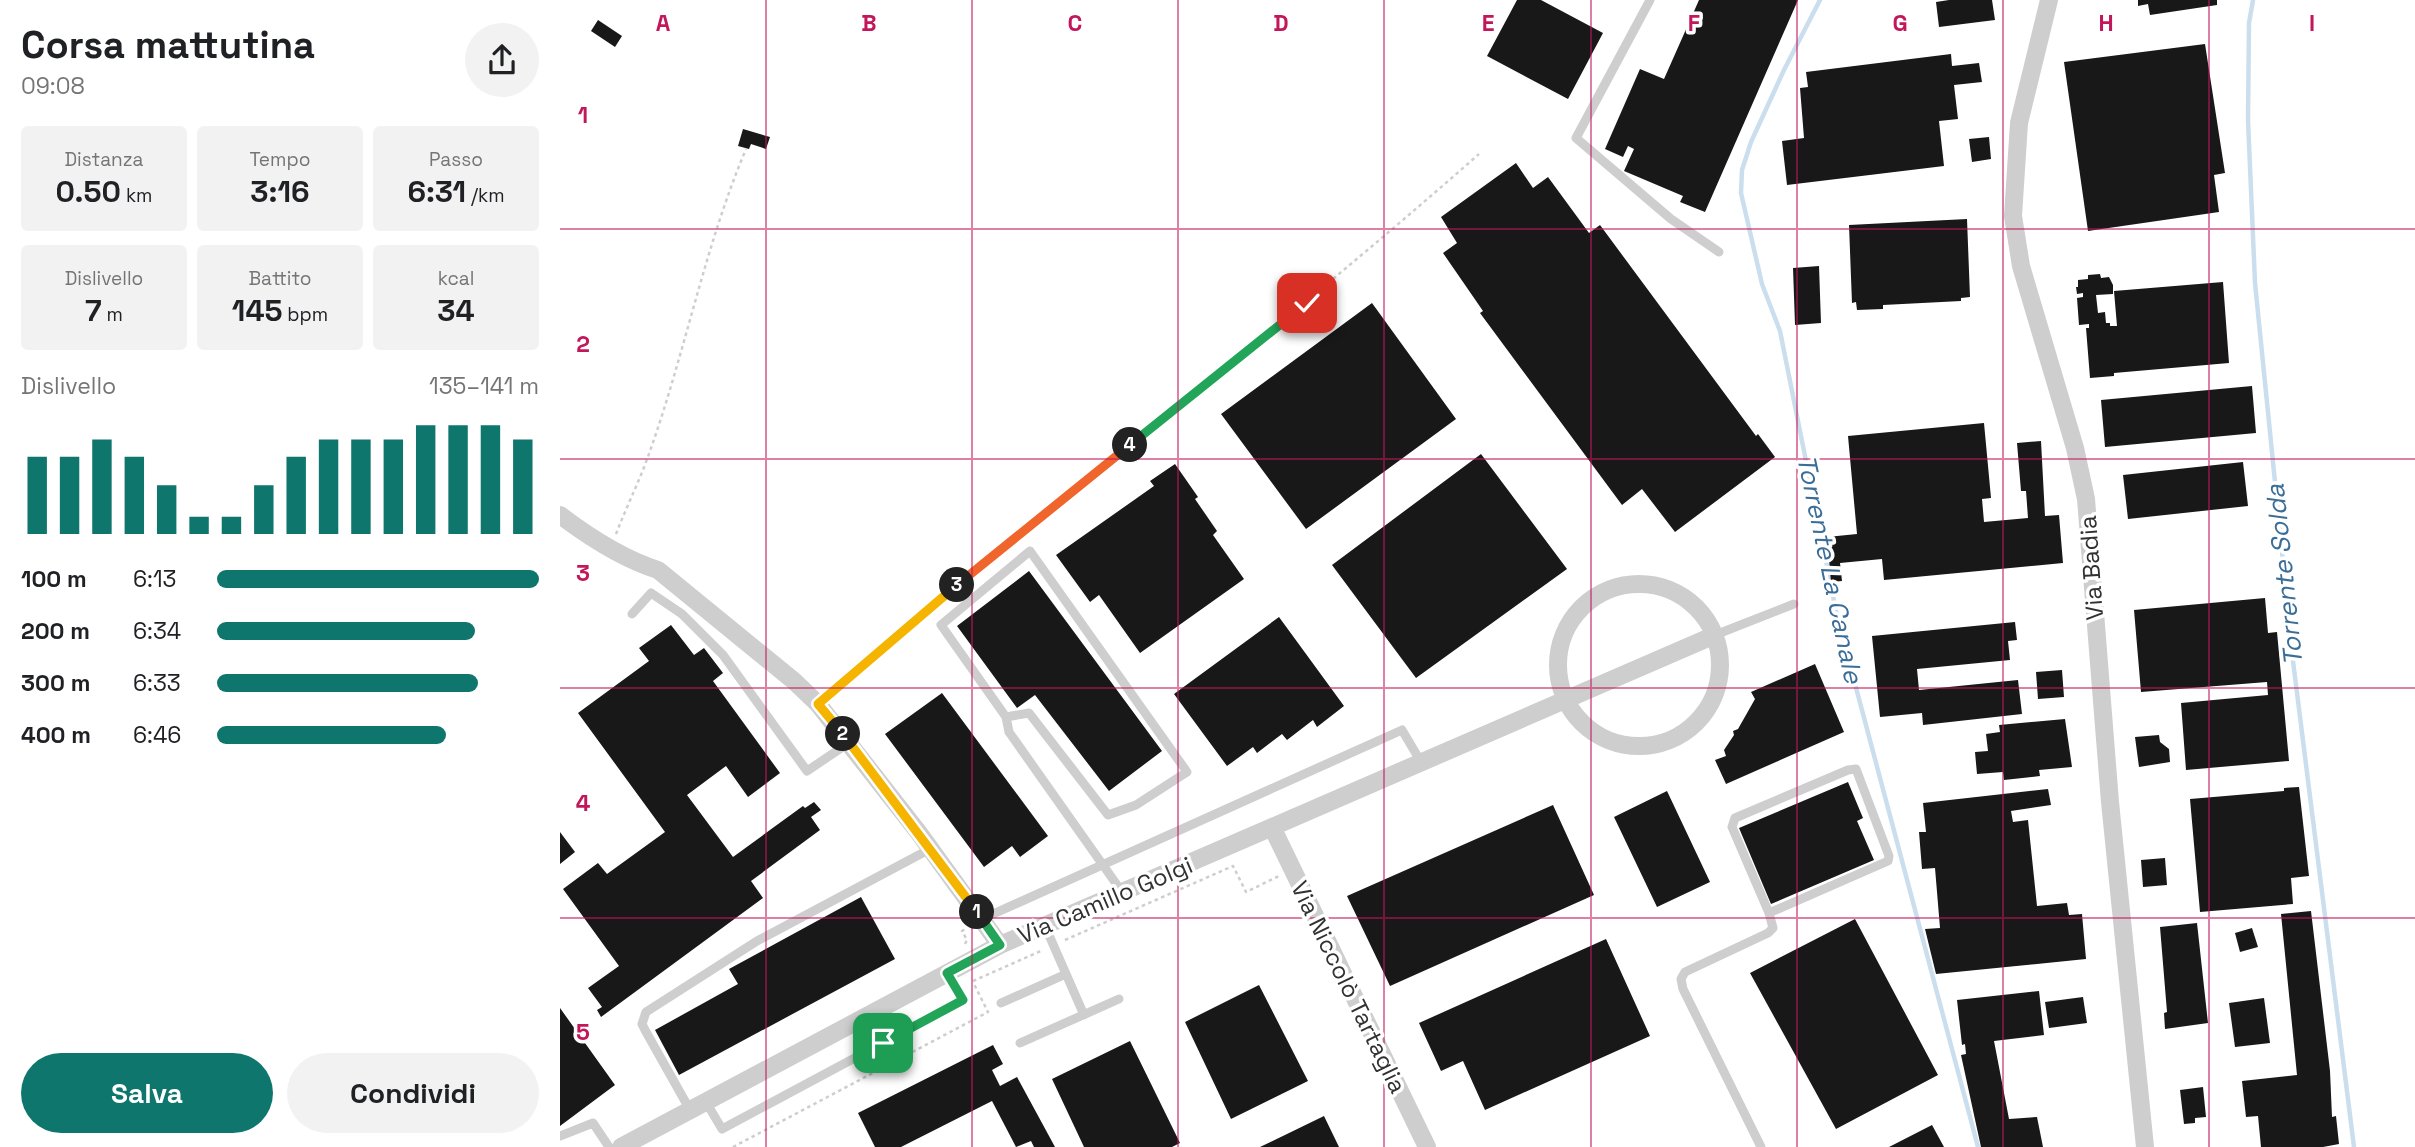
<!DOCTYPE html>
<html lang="it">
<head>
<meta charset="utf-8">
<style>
	:root { --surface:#fff; --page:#f2f2f2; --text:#202124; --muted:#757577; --accent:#0f766e }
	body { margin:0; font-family:"Space Grotesk",sans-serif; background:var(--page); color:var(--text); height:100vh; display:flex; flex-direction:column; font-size:26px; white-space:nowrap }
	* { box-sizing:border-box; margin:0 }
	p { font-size:23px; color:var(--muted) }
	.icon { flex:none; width:38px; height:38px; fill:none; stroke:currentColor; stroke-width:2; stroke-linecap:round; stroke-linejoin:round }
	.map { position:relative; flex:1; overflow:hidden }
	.details { display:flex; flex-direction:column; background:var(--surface); width:560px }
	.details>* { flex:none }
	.pin { position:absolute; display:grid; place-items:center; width:60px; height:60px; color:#fff; margin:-30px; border-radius:14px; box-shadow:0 4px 10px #0006 }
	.km { position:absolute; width:35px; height:35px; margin:-18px; border-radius:50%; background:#222; color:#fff; font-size:19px; line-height:35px; text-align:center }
	.round { display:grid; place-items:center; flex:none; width:74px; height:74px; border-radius:37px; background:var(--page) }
	.overview { display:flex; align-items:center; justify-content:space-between; height:119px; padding:0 21px }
	h1 { font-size:38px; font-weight:600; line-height:52px }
	.figures { display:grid; grid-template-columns:repeat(3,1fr); gap:10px; height:119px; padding:7px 21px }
	.figures div { display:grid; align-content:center; border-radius:7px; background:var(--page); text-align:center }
	.figures b { font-size:30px; font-weight:600 }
	.figures small { font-size:19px; font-weight:400 }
	.figures p { font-size:19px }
	.chart { height:196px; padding:14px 21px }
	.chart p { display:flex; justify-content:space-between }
	.chart svg { width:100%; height:126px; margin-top:7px; stroke:var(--accent); stroke-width:6 }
	.action { display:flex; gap:14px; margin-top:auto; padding:14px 21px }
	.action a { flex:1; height:80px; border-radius:42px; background:var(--accent); color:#fff; font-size:28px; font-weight:600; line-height:80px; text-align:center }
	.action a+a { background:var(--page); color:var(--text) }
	ul { padding:0 21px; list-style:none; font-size:23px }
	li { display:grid; grid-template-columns:112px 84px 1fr; align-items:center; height:52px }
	li i { height:18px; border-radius:9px; background:var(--accent) }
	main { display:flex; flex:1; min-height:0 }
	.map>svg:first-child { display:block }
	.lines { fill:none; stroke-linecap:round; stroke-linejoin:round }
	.stream { stroke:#cbdeee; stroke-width:4.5 }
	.building { fill:#181818 }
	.path { stroke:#cecece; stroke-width:2.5; stroke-dasharray:3.5 3.5; stroke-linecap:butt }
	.service { stroke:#cecece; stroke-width:9 }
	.minor { stroke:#cecece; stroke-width:18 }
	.split-1-casing { stroke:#fff; stroke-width:14 }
	.split-2-casing { stroke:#fff; stroke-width:14 }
	.split-3-casing { stroke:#fff; stroke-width:14 }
	.split-4-casing { stroke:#fff; stroke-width:14 }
	.split-5-casing { stroke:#fff; stroke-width:14 }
	.split-1 { stroke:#22a559; stroke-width:9 }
	.split-2 { stroke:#f5b400; stroke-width:9 }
	.split-3 { stroke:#f5b400; stroke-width:9 }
	.split-4 { stroke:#f0652b; stroke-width:9 }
	.split-5 { stroke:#22a559; stroke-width:9 }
	.grid { fill:none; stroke:#c2185b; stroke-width:2; stroke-opacity:0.55 }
	.labels { text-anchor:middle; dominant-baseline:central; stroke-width:7; stroke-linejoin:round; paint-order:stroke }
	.street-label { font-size:24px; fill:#313131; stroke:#fff }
	.water-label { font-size:26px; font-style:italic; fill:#3a6d98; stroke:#fff }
	.grid-label { font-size:23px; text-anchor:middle; font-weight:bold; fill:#c2185b; stroke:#fff; stroke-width:7; stroke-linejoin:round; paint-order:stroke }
</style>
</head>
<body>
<main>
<section class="details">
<div class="overview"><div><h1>Corsa mattutina</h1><p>09:08</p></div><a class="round"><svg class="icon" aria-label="share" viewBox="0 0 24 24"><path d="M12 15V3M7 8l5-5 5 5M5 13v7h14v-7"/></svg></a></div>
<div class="figures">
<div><p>Distanza</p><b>0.50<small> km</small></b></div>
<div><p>Tempo</p><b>3:16</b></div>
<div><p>Passo</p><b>6:31<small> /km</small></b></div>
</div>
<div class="figures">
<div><p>Dislivello</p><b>7<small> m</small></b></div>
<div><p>Battito</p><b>145<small> bpm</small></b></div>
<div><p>kcal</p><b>34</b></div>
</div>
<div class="chart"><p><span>Dislivello</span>135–141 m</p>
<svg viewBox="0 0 160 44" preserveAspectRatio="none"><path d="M5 44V17M15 44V17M25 44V11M35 44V17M45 44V27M55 44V38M65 44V38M75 44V27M85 44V17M95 44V11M105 44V11M115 44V11M125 44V6M135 44V6M145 44V6M155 44V11"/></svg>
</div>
<ul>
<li><b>100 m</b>6:13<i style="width:100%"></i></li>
<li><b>200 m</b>6:34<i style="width:80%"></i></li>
<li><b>300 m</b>6:33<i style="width:81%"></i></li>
<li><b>400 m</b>6:46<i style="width:71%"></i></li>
</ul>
<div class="action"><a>Salva</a><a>Condividi</a></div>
</section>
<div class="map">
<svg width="1855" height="1147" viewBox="0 0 1855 1147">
	<rect width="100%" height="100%" fill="#fff"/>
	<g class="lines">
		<path class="stream" d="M 1260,0 L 1224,70 L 1191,142 L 1182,170 L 1181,193 L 1202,284 L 1220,331 L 1277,616 L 1418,1147
			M 1693,0 L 1689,23 L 1688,120 L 1695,283 L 1733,661 L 1794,1147"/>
	</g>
	<path class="building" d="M 957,0 L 981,0 L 1043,33 L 1008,99 L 927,56 Z
		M 1139,0 L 1238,0 L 1145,212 L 1120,202 L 1123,196 L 1064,171 L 1074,149 L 1068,146 L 1063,157 L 1045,149 L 1080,69 L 1104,79 Z
		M 1389,0 L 1432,0 L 1435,20 L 1379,27 L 1376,2 Z
		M 1578,0 L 1657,0 L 1657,5 L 1590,15 L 1588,4 L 1578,6 Z
		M 38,20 L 62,36 L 55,47 L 31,31 Z
		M 1645,44 L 1665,173 L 1654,175 L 1659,212 L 1528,231 L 1504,62 Z
		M 1391,54 L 1392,66 L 1419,63 L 1422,82 L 1394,85 L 1398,119 L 1379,121 L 1384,166 L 1227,185 L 1222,141 L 1244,138 L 1240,88 L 1248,87 L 1246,72 Z
		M 183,129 L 210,137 L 206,149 L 191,144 L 189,149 L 178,146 Z
		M 1429,137 L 1431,159 L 1412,162 L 1409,139 Z
		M 956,163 L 973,188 L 988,177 L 1029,233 L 1040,225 L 1196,436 L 1198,434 L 1215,457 L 1115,532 L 1082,489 L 1062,505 L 920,313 L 923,311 L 883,253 L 897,243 L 881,217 Z
		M 1407,219 L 1410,297 L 1401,298 L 1401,301 L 1323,305 L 1323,309 L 1297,310 L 1296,302 L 1292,303 L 1289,225 Z
		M 1259,266 L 1261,323 L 1235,325 L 1233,268 Z
		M 1540,274 L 1541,278 L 1549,277 L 1553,285 L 1553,294 L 1536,295 L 1538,313 L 1545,312 L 1546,323 L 1550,323 L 1550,326 L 1557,326 L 1554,291 L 1663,282 L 1669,363 L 1554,373 L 1554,376 L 1530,378 L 1526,328 L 1529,328 L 1529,324 L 1519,325 L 1517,298 L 1523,297 L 1523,293 L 1517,294 L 1516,287 L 1518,287 L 1518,280 L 1528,279 L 1528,275 Z
		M 812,303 L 896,419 L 746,529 L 661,414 Z
		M 1692,386 L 1696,433 L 1545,447 L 1541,400 Z
		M 1424,423 L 1431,498 L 1422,499 L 1424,522 L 1468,518 L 1466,491 L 1461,491 L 1457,443 L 1481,441 L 1485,516 L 1499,515 L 1503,563 L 1324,580 L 1322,559 L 1280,563 L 1282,581 L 1271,582 L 1267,537 L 1297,534 L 1288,436 Z
		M 921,454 L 1007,569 L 856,678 L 772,565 Z
		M 1683,462 L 1688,506 L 1568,519 L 1563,475 Z
		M 615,464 L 638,497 L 635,499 L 657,531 L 653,535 L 684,579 L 580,653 L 539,595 L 530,602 L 496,555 L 594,486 L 590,481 Z
		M 469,571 L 602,751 L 549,791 L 475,695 L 457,708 L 397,626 Z
		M 1705,598 L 1708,633 L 1717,632 L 1729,761 L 1626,770 L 1621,703 L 1708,695 L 1707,682 L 1581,692 L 1574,610 Z
		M 719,617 L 784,706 L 757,727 L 753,720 L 727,740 L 722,734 L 697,753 L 693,747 L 667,766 L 614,694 Z
		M 1455,622 L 1457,640 L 1448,641 L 1450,660 L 1357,669 L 1359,690 L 1458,680 L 1462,714 L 1363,725 L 1362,713 L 1320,717 L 1312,636 Z
		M 111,625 L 134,655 L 144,648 L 163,673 L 153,681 L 220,773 L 188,797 L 166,766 L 127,795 L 173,857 L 243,806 L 245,808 L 254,802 L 261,810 L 251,817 L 260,830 L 191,881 L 203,898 L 41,1017 L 37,1010 L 42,1007 L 28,988 L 59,966 L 3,889 L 38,863 L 47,874 L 105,832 L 18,713 L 89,661 L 79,648 Z
		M 1255,664 L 1284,732 L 1166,784 L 1155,760 L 1166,756 L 1164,750 L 1174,735 L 1173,731 L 1178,729 L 1195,699 L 1191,692 Z
		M 1502,670 L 1504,697 L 1478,699 L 1476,672 Z
		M 382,693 L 488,836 L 460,857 L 452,846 L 424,867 L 325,734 Z
		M 1505,719 L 1512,767 L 1479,770 L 1480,776 L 1444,780 L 1443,772 L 1417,774 L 1415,752 L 1428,751 L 1426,734 L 1440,732 L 1439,725 Z
		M 1599,735 L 1600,742 L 1609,749 L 1610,762 L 1579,767 L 1575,737 Z
		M 1288,782 L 1303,818 L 1297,821 L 1314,860 L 1211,904 L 1179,828 Z
		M 1739,787 L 1749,876 L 1731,878 L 1733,904 L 1640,912 L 1630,799 L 1724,791 L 1724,788 Z
		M 1488,789 L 1491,805 L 1451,811 L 1453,822 L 1468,820 L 1477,906 L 1507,903 L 1509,915 L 1522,914 L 1526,959 L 1376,974 L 1365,929 L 1380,928 L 1375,868 L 1362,869 L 1359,832 L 1366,832 L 1363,803 Z
		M 1107,791 L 1150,882 L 1097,907 L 1054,817 Z
		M 993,805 L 1034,895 L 830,986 L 787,896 Z
		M 0,832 L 15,852 L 0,864 Z
		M 1605,858 L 1607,885 L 1583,887 L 1581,860 Z
		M 301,897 L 335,959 L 119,1075 L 95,1030 L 178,984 L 169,969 Z
		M 1751,911 L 1770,1071 L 1772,1117 L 1776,1116 L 1779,1144 L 1763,1147 L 1701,1147 L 1698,1116 L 1686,1117 L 1682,1081 L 1737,1075 L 1721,914 Z
		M 1295,919 L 1378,1075 L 1276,1129 L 1190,973 Z
		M 1637,923 L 1648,1023 L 1605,1029 L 1604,1013 L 1607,1012 L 1600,927 Z
		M 1692,928 L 1698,947 L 1680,952 L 1675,933 Z
		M 1046,939 L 1090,1036 L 925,1110 L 903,1061 L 881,1071 L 859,1023 Z
		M 699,985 L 748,1081 L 671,1119 L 625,1022 Z
		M 1479,991 L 1484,1035 L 1434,1041 L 1449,1119 L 1477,1117 L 1483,1147 L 1421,1147 L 1401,1055 L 1406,1054 L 1405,1044 L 1402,1045 L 1397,1000 Z
		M 1523,997 L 1527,1023 L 1489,1028 L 1485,1002 Z
		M 1704,998 L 1710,1043 L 1675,1047 L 1669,1003 Z
		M 0,1008 L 55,1085 L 0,1126 Z
		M 570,1041 L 620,1143 L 612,1147 L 524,1147 L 492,1079 Z
		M 433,1045 L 443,1064 L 432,1070 L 440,1086 L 457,1077 L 495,1147 L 474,1147 L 471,1141 L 456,1147 L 432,1101 L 341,1147 L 315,1147 L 298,1113 Z
		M 1643,1087 L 1646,1117 L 1635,1118 L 1635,1123 L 1624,1124 L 1620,1090 Z
		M 764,1116 L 779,1147 L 700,1147 Z
		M 1372,1125 L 1384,1147 L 1329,1147 Z"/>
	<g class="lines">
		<path class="path" d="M 56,534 C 64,513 74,492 83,470 C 123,365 142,253 186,149
			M 271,693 C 484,509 708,340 919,154
			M 505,940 L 673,866 L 686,892 L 719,876
			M 405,944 L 407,940 L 402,931 L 407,928
			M 413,981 L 483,950
			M 173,1147 L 428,1012 L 413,982"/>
		<path class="service" d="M 1090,0 L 1016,138 L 1111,219 L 1159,252
			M 470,551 L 627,772 L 576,805 L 548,815 L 469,713 L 446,717 L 381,625 Z
			M 72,614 L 91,593 L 122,614 L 163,655 L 247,771 L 290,742
			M 1155,635 L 1234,604
			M 446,717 L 449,732 L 562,892
			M 422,919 L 842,730 L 861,762
			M 485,926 L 524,1015
			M 441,1003 L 506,974
			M 460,1043 L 559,999
			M 146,1102 L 162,1129 L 403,1000 L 387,973
			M 130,1110 L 85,1030 L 82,1024 L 86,1012 L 197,941 L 370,849
			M 0,1136 L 33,1123 L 49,1147
			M 1201,1147 L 1123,989 L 1121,979 L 1125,972 L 1208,933 L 1213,928 L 1209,913 L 1172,827 L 1175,818 L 1288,770 L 1296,769 L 1329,856 L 1328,861 L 1209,913"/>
		<path class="minor" d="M 1489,0 L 1459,123 L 1453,216 L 1461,266 L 1515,448 L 1526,499 L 1550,802 L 1585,1147
			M 0,515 C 29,537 63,559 98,570 L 234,681 L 258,704 L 359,833 L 440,945
			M998 665a81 81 0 1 1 162 0a81 81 0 1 1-162 0Z
			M 712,827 L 867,1147
			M 61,1147 L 440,945 L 1155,635"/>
	</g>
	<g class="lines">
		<g class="split-1-casing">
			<path id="split-1" d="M 323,1043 L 403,1000 L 387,973 L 440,945 L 417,912"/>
		</g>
		<g class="split-2-casing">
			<path id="split-2" d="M 283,734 L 417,912"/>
		</g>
		<g class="split-3-casing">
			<path id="split-3" d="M 283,734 L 258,704 L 397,585"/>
		</g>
		<g class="split-4-casing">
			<path id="split-4" d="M 397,585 L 570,445"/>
		</g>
		<g class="split-5-casing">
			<path id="split-5" d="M 570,445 L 747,303"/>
		</g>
		<use href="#split-1" class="split-1"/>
		<use href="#split-2" class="split-2"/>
		<use href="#split-3" class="split-3"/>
		<use href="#split-4" class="split-4"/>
		<use href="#split-5" class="split-5"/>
	</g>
	<path class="grid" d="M 206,0 L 206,1147M 412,0 L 412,1147M 618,0 L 618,1147M 824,0 L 824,1147M 1031,0 L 1031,1147M 1237,0 L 1237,1147M 1443,0 L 1443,1147M 1649,0 L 1649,1147M 0,229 L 1855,229M 0,459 L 1855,459M 0,688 L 1855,688M 0,918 L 1855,918"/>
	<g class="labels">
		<g class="street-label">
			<text transform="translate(1531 568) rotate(-94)">Via Badia</text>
			<text transform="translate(545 900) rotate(-23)">Via Camillo Golgi</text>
			<text transform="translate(789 987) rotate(64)">Via Niccolò Tartaglia</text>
		</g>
		<g class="water-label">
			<text transform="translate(1270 569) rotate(78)">Torrente La Canale</text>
			<text transform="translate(1724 575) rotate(-96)">Torrente Solda</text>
		</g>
	</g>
	<g class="grid-label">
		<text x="103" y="31">A</text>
		<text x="309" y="31">B</text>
		<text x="515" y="31">C</text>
		<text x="721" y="31">D</text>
		<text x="928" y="31">E</text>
		<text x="1134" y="31">F</text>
		<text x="1340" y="31">G</text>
		<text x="1546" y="31">H</text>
		<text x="1752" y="31">I</text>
		<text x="23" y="123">1</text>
		<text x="23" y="352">2</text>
		<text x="23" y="581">3</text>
		<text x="23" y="811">4</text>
		<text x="23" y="1040">5</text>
	</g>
</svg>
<div class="pin" style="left:323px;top:1043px;background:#1e9e55"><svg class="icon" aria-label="arrive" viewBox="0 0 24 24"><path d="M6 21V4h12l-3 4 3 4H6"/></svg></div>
<div class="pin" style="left:747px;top:303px;background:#d93025"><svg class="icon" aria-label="check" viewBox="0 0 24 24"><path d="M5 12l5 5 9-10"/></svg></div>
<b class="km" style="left:417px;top:912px">1</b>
<b class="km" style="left:283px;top:734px">2</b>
<b class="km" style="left:397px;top:585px">3</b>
<b class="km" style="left:570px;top:445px">4</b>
</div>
</main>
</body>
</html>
